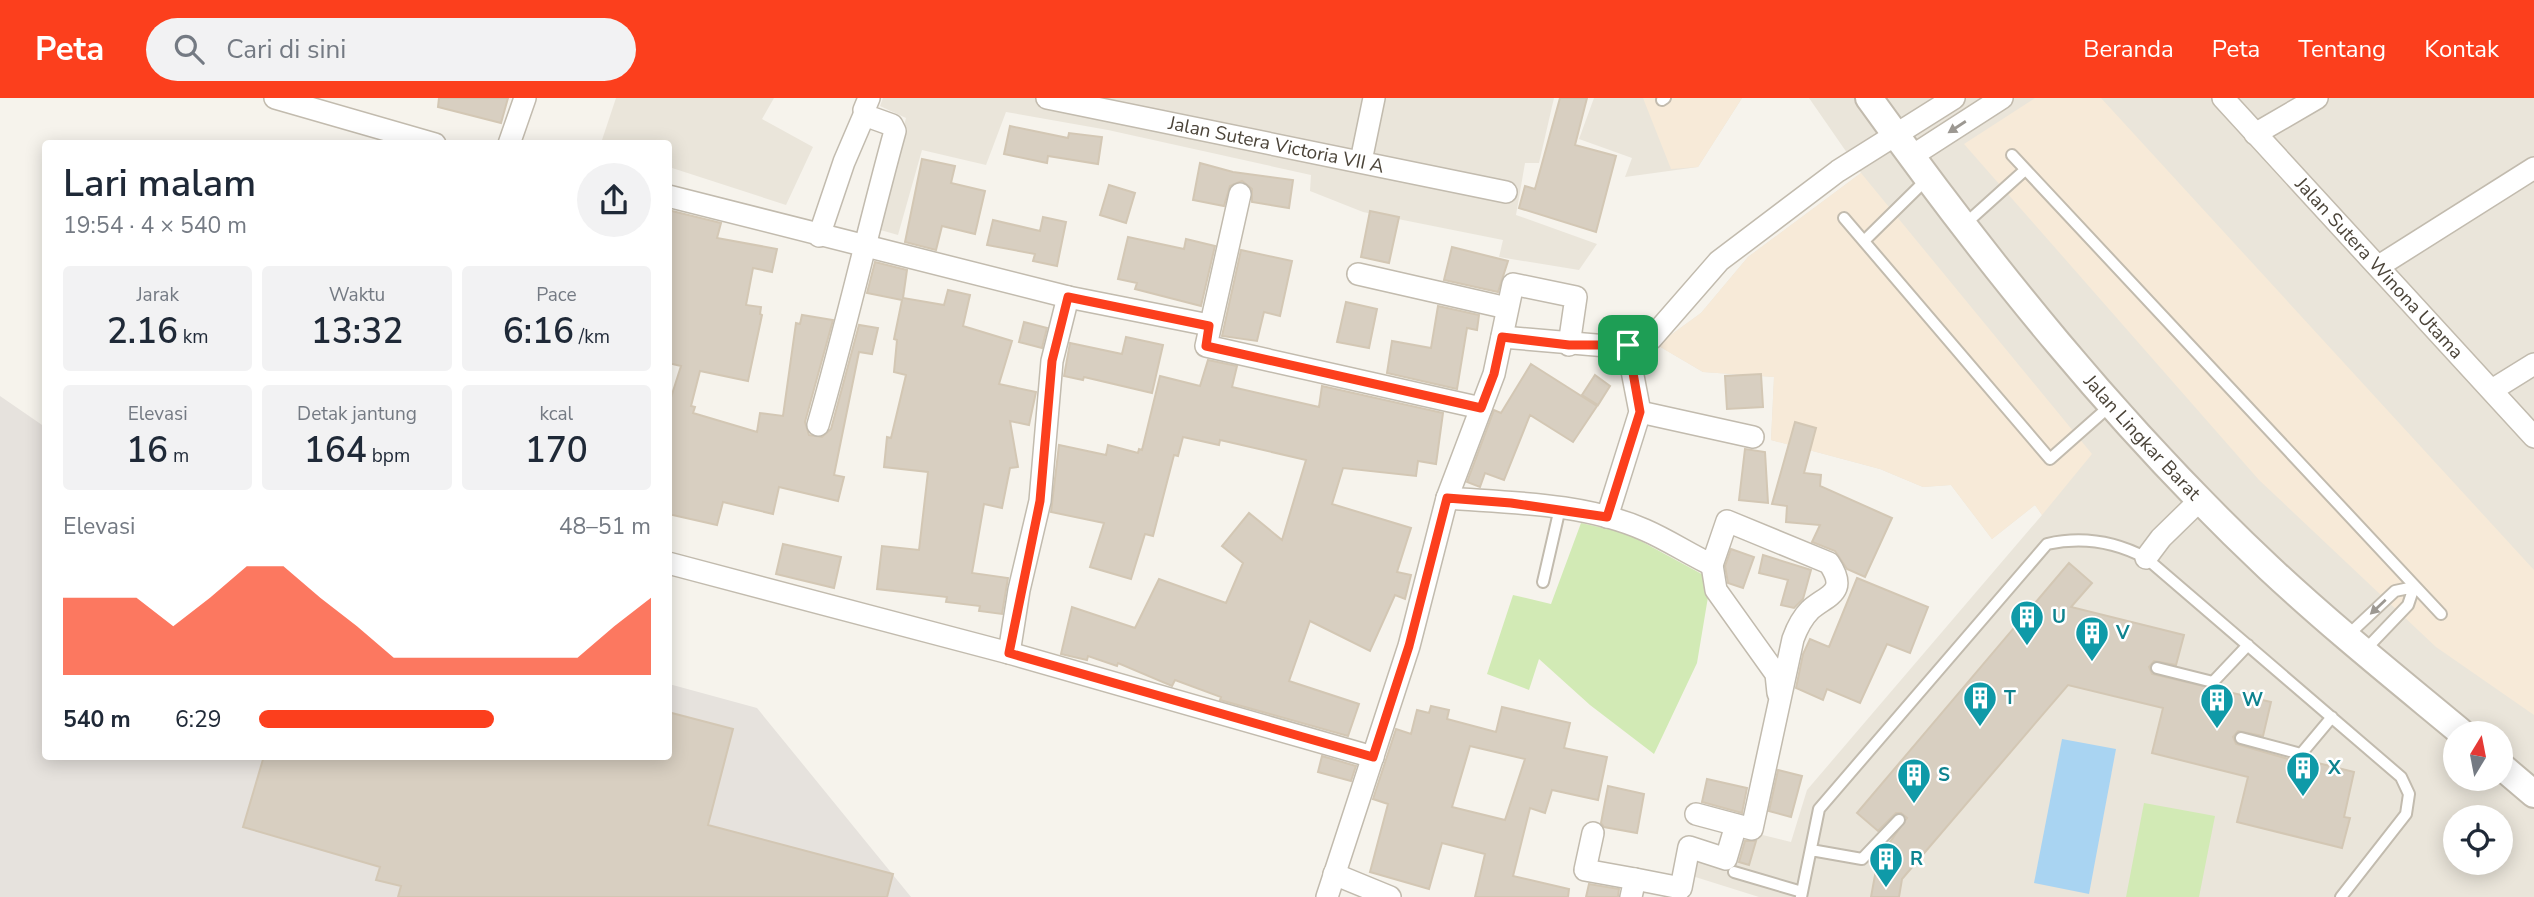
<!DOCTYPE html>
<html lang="id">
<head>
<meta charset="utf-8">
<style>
	:root { --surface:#fff; --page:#f2f2f3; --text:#1f2937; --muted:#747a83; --accent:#fc3f1d }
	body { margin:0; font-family:"Nunito Sans",sans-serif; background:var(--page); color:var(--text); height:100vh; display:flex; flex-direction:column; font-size:26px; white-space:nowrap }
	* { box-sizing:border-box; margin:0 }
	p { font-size:23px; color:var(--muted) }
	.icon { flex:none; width:38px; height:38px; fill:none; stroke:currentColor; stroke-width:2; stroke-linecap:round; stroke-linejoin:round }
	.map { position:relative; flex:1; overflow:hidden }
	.side { position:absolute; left:42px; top:42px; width:630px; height:620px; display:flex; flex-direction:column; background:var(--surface); border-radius:7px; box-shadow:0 4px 18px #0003 }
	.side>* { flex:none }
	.needle { width:46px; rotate:10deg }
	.tools { position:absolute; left:2443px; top:623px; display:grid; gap:14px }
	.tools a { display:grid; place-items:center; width:70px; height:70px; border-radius:50%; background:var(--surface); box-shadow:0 4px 18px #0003; font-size:35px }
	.pin { position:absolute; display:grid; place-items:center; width:60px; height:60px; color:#fff; margin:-30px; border-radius:14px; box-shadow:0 4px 10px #0006 }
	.round { display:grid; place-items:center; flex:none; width:74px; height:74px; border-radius:37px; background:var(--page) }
	.overview { display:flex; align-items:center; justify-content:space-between; height:119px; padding:0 21px }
	h1 { font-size:38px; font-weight:600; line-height:52px }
	.metrics { display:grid; grid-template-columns:repeat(3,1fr); gap:10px; height:119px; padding:7px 21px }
	.metrics div { display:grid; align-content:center; border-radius:7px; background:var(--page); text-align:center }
	.metrics b { font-size:35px; font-weight:600 }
	.metrics small { font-size:19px; font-weight:400 }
	.metrics p { font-size:19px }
	.chart { height:196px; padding:14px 21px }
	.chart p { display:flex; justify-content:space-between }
	.chart svg { width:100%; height:126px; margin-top:7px; fill:var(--accent); opacity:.7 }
	ul { padding:0 21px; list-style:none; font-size:23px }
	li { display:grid; grid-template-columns:112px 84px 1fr; align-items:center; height:52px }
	li i { height:18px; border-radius:9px; background:var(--accent) }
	header { display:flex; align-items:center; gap:42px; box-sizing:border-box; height:98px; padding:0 35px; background:var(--accent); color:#fff }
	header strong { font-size:33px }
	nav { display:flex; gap:38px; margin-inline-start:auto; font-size:24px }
	.search { width:490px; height:63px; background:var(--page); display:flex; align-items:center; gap:18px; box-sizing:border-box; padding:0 24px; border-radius:38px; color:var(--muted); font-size:26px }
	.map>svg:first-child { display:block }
	.residential { fill:#eae5da; fill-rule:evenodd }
	.commercial { fill:#f7ead8 }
	.industrial { fill:#e6e2dd }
	.green { fill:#d2eab5 }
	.water { fill:#a9d4f2 }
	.building { fill:#d8cfc1; stroke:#d3c7b4; stroke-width:2; fill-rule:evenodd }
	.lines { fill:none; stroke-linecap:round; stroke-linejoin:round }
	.service-casing { stroke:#c2bbae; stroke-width:14 }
	.minor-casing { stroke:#c2bbae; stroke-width:24 }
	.tertiary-casing { stroke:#c2bbae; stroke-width:30 }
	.service { stroke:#fff; stroke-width:10 }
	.minor { stroke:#fff; stroke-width:21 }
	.tertiary { stroke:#fff; stroke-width:26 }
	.oneway { fill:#9c9892 }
	.route-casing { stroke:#fff; stroke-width:14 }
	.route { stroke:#fc3f1d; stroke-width:9 }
	.labels { text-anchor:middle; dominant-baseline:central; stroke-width:5; stroke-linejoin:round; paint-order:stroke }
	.street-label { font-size:19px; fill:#4b4439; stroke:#fff }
	.culture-label { font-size:19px; font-weight:bold; fill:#0d838f; stroke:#fff; text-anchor:start }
</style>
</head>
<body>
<header>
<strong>Peta</strong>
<div class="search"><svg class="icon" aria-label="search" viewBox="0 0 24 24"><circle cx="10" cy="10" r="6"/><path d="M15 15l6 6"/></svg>Cari di sini</div>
<nav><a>Beranda</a><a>Peta</a><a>Tentang</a><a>Kontak</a></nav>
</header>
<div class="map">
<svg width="2534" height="799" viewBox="0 0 2534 799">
	<rect width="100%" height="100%" fill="#f6f3ec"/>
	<path class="residential" d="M 616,0 L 774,0 L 762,21 L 813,49 L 786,107 L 669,69 L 668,46 L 601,45 Z
		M 883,0 L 1554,0 L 1539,65 L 1525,65 L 1516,117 L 1597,146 L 1579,172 L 1499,159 L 1503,142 L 1363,114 L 1310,93 L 1311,77 L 1108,32 L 1006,14 L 986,67 L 922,52 L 898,137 L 877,131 L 906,20 L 880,8 Z
		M 1594,0 L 1742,0 L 1698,69 L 1625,79 L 1632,60 L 1579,41 Z
		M 1809,0 L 2534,0 L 2534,799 L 1759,799 L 1689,777 L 1694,755 L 1727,766 L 1738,731 L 1791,744 L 1807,692 L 2042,417 L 2035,407 L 1992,441 L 1951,387 L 1923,389 L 1880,371 L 1771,342 L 1774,279 L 1703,274 L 1657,247 L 1701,215 L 1748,159 L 1861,75 ZM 2455,635 L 2501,635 L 2501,681 L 2455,681 ZM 2455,719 L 2501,719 L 2501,765 L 2455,765 Z"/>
	<path class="commercial" d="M 1643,0 L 1742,0 L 1698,69 L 1671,71 Z
		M 2035,0 L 2101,0 L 2534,472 L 2534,617 L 2436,549 L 2259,382 L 1964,46 Z
		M 1861,75 L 2092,356 L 2042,417 L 2035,407 L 1992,441 L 1951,387 L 1923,389 L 1880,371 L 1771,342 L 1774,279 L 1703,274 L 1657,247 L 1701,215 L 1748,159 Z"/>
	<path class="industrial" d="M 0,298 L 45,329 L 46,658 L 668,658 L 669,586 L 757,610 L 911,799 L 0,799 Z"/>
	<path class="green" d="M 1581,425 L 1626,435 L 1711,481 L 1697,565 L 1654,656 L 1590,607 L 1539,561 L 1529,592 L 1487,576 L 1513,497 L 1551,506 Z
		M 2144,705 L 2215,718 L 2199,799 L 2126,799 Z"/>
	<path class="water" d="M 2062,641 L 2116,651 L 2089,796 L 2034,785 Z"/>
	<path class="building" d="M 439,0 L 508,0 L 501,25 L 438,9 Z
		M 1560,0 L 1587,0 L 1575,47 L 1616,58 L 1596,134 L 1519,110 L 1525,88 L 1535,91 Z
		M 1010,28 L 1068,40 L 1069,35 L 1102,39 L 1098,66 L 1048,58 L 1047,65 L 1004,56 Z
		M 922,61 L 955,68 L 951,85 L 985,93 L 975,136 L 942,128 L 936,152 L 905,144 Z
		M 1200,65 L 1233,74 L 1293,82 L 1289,110 L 1252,104 L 1252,91 L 1242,83 L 1230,88 L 1224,108 L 1193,102 Z
		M 1109,87 L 1135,95 L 1126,125 L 1100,117 Z
		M 668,112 L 721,125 L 717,140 L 777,151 L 772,174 L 753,170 L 746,207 L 761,209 L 760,216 L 762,217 L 748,283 L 700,273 L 691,308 L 695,309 L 693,315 L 757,334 L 760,315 L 783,318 L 796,225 L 800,226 L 802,217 L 833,222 L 805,324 L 809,337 L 822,339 L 831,331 L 859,227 L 878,230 L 872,256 L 859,254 L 834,377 L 844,379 L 838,403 L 779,389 L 773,416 L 723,404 L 717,427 L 668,416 L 668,309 L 681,268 L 668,265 Z
		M 1370,113 L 1399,119 L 1389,165 L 1361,159 Z
		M 1043,119 L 1066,124 L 1057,168 L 1033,163 L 1035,156 L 987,147 L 993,122 L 1040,133 Z
		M 1128,139 L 1184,151 L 1186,141 L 1215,148 L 1201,208 L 1135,191 L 1137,185 L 1118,181 Z
		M 1452,149 L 1508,163 L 1498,194 L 1444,182 Z
		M 1241,152 L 1292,163 L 1280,218 L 1264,214 L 1257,243 L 1222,238 Z
		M 875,164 L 907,172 L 903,200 L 944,207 L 948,192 L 970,197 L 963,228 L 1012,243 L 999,286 L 1036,294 L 1029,327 L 1010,323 L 1018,369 L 1010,370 L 1002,410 L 984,406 L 972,475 L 1008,480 L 1002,516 L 979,513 L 980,508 L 946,504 L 947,499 L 877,491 L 882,448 L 919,452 L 928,374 L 884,369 L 887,339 L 891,340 L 906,277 L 894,274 L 897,242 L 894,241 L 902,202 L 867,195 Z
		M 1346,204 L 1377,211 L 1369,250 L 1337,244 Z
		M 1438,208 L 1479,217 L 1477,232 L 1467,230 L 1457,291 L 1387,275 L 1392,243 L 1431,250 Z
		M 1024,224 L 1047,230 L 1042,250 L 1019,244 Z
		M 1126,239 L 1163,247 L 1152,295 L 1084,279 L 1083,282 L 1064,278 L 1070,245 L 1122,256 Z
		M 1208,262 L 1237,268 L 1232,289 L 1319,309 L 1322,288 L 1443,315 L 1436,366 L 1418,363 L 1416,378 L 1343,370 L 1332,406 L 1411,430 L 1397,474 L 1411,477 L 1405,501 L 1395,497 L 1370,553 L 1310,523 L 1289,583 L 1359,606 L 1348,638 L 1220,602 L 1221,599 L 1175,582 L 1172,588 L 1118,565 L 1117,568 L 1088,558 L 1087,562 L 1061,556 L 1072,509 L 1135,530 L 1159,481 L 1226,505 L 1243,465 L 1222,448 L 1249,415 L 1282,442 L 1306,362 L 1220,342 L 1219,347 L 1183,339 L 1178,358 L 1174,357 L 1153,438 L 1145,436 L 1131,481 L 1090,469 L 1104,425 L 1051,414 L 1059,347 L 1106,357 L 1108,347 L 1138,355 L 1139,351 L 1142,352 L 1160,278 L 1200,288 Z
		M 1531,266 L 1597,308 L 1573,344 L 1530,317 L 1504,382 L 1485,375 L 1480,389 L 1467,384 L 1494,312 L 1501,315 Z
		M 1761,276 L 1763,309 L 1727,311 L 1725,278 Z
		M 1595,277 L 1610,288 L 1598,307 L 1582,297 Z
		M 1795,324 L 1816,330 L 1804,375 L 1821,377 L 1820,388 L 1892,420 L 1865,479 L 1847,471 L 1835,453 L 1812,444 L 1820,427 L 1786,424 L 1787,408 L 1772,406 Z
		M 1745,351 L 1765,354 L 1768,405 L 1739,402 Z
		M 783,446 L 841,459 L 834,490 L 776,476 Z
		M 1731,451 L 1754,459 L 1743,490 L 1728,485 L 1725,468 Z
		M 1763,457 L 1811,472 L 1803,501 L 1794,510 L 1781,507 L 1788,482 L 1759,475 Z
		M 2069,465 L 2092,485 L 2071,509 L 2184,537 L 2176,567 L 2154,563 L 2149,569 L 2152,576 L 2271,604 L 2263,638 L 2238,633 L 2233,639 L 2236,646 L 2299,664 L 2306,662 L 2354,674 L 2344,719 L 2350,720 L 2342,750 L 2237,724 L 2248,679 L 2152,655 L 2163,610 L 2068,587 L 1902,781 L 1899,799 L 1871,799 L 1878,761 L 1907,720 L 1901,715 L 1896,715 L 1878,733 L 1857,715 Z
		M 1857,480 L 1928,509 L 1910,555 L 1887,546 L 1860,605 L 1827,591 L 1823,602 L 1796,590 L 1803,556 L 1810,541 L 1829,549 Z
		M 1431,608 L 1449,612 L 1447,621 L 1496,634 L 1502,609 L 1570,625 L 1564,650 L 1607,659 L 1598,702 L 1552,692 L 1545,715 L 1530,710 L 1513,778 L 1569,791 L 1568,799 L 1475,799 L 1485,756 L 1442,745 L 1429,791 L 1370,774 L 1388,706 L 1373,701 L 1396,631 L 1411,636 L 1417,612 L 1429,615 ZM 1470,648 L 1525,661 L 1505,722 L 1452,709 Z
		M 668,614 L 733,631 L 708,727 L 893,776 L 887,799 L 398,799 L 401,788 L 376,782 L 380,769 L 243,729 L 264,658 L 668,658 Z
		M 1322,658 L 1356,668 L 1351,683 L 1318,674 Z
		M 1778,672 L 1802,678 L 1791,719 L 1769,713 Z
		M 1707,681 L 1747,690 L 1742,715 L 1702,704 Z
		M 1608,688 L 1644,696 L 1637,735 L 1604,729 L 1601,725 Z
		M 1745,743 L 1756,743 L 1749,767 L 1739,764 Z
		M 1589,786 L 1619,791 L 1618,799 L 1586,799 Z"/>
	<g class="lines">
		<g class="service-casing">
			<path id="service" d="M 1662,2 L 1665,0
				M 2012,57 L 2441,516
				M 1844,120 L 2050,361 L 2111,307
				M 1965,126 L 2025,72
				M 1864,143 L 1927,81
				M 1543,484 L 1560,410
				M 2347,538 L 2395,493 L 2414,489
				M 2365,552 L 2408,507 L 2414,489
				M 2157,570 L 2213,584 L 2248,547
				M 2241,640 L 2301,656 L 2332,619
				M 1811,752 L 1862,761 L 1899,722
				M 1734,774 L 1802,794
				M 1801,799 L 1819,711 L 2047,446 C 2082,438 2114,443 2146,460 L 2401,679 L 2409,696 L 2406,716 L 2341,799"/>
		</g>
		<g class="minor-casing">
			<g id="minor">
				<path d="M 275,0 L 435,46"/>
				<path id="s1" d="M 1047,0 L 1506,94"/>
				<path id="s2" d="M 2223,0 L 2534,339"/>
				<path d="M 2255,36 L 2317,0"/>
				<path d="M 509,46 L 525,0"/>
				<path d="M 1912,58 L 2002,0"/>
				<path d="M 1361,63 L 1374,0"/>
				<path d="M 1240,96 L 1206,248 L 1481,310"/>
				<path d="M 668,98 L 1068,199 L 1209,227"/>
				<path d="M 819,138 L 844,64 L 865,15"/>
				<path d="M 2379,168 L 2534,70"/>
				<path d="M 1358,176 L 1507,210"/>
				<path d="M 1502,239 L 1607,248 L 1651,241 L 1719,163 L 1838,73 L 1954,0"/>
				<path d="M 2492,292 L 2534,266"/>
				<path d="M 1640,314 L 1753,339"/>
				<path d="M 818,327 C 846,230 868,131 895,33 L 892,27 L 867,18 L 864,12 L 869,0"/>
				<path d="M 1447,400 C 1512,405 1584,405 1645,432 C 1668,442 1689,456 1712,467 L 1727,423 L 1829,465 C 1849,495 1827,497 1810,512 C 1802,520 1797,530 1793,541 L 1752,731 L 1696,716"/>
				<path d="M 1607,419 L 1640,314 L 1627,247"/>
				<path d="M 2146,460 L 2161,440 L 2200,402"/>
				<path d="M 668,465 L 1009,555 L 1373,659"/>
				<path d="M 1712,467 L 1716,492 L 1776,576 L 1778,595"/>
				<path d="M 1009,555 L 1019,492 L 1040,403 L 1052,263 L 1068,199"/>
				<path d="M 1593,735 L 1585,772 L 1635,781"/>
				<path d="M 1334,776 L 1390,799"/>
				<path d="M 1327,799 L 1409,548 L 1447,400 L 1494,276 L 1513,186 L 1576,199 L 1569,247"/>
				<path d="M 1631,799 L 1635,781 L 1681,790 L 1689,749 L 1726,761 L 1736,727"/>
			</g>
		</g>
		<g class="tertiary-casing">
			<g id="tertiary">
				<path id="s3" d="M 1869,0 C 1989,167 2119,329 2269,470 C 2331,528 2397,581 2462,635"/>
				<path d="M 2501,668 L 2534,696"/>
			</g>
		</g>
		<use href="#service" class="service"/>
		<use href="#minor" class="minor"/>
		<use href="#tertiary" class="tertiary"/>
	</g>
	<defs><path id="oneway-solid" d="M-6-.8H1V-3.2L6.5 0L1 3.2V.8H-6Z" transform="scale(1.75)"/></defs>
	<g class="oneway">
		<use href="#oneway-solid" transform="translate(1957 29) rotate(147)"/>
		<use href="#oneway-solid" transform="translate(2378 509) rotate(137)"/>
	</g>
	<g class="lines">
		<g class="route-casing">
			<path id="route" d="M 1068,199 L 1209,228 L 1206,248 L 1481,310 L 1494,276 L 1502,239 L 1569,247 L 1628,247 L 1640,314 L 1607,419 L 1511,405 L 1447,400 L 1409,548 L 1373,659 L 1009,555 L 1040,403 L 1052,263 Z"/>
		</g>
		<use href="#route" class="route"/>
	</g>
	<defs>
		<g id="building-pin" transform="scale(1.75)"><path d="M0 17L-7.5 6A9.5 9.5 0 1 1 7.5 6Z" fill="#0f9aa8" stroke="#fff"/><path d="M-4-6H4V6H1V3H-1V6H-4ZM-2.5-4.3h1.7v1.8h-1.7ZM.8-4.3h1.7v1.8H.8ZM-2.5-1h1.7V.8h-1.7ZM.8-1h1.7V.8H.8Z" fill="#fff"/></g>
	</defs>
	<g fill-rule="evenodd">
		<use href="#building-pin" x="2027" y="519"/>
		<use href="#building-pin" x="2092" y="535"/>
		<use href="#building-pin" x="1980" y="600"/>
		<use href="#building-pin" x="2217" y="602"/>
		<use href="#building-pin" x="2303" y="670"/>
		<use href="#building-pin" x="1914" y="677"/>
		<use href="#building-pin" x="1886" y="761"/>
	</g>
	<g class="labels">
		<g class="street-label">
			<text stroke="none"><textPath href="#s1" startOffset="234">Jalan Sutera Victoria VII A</textPath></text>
			<text stroke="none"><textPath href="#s2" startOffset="231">Jalan Sutera Winona Utama</textPath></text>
			<text stroke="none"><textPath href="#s3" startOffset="436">Jalan Lingkar Barat</textPath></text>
		</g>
		<g class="culture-label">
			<text x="2052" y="519">U</text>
			<text x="2116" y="535">V</text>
			<text x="2004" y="600">T</text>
			<text x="2242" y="602">W</text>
			<text x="2328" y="670">X</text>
			<text x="1938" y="677">S</text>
			<text x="1910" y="761">R</text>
		</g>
	</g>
</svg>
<div class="tools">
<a><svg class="needle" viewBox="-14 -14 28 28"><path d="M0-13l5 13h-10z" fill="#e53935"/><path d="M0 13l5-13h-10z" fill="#747a83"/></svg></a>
<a><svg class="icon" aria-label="locate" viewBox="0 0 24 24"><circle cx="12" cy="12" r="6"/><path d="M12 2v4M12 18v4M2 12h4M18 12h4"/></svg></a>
</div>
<div class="pin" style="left:1628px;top:247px;background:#1e9e55"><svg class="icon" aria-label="arrive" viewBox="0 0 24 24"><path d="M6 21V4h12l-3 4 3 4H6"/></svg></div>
<section class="side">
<div class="overview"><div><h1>Lari malam</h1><p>19:54 · 4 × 540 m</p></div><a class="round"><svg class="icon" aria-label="share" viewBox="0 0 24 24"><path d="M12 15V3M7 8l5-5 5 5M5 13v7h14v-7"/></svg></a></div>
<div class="metrics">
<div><p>Jarak</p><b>2.16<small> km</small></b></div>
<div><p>Waktu</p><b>13:32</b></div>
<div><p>Pace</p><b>6:16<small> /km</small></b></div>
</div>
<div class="metrics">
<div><p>Elevasi</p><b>16<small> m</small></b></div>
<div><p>Detak jantung</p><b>164<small> bpm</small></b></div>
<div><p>kcal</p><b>170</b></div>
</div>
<div class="chart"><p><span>Elevasi</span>48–51 m</p>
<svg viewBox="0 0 160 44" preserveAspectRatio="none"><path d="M0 44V17L10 17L20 17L30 27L40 17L50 6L60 6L70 17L80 27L90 38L100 38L110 38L120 38L130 38L140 38L150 27L160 17V44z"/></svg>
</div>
<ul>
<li><b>540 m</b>6:29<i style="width:60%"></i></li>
</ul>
</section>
</div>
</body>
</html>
